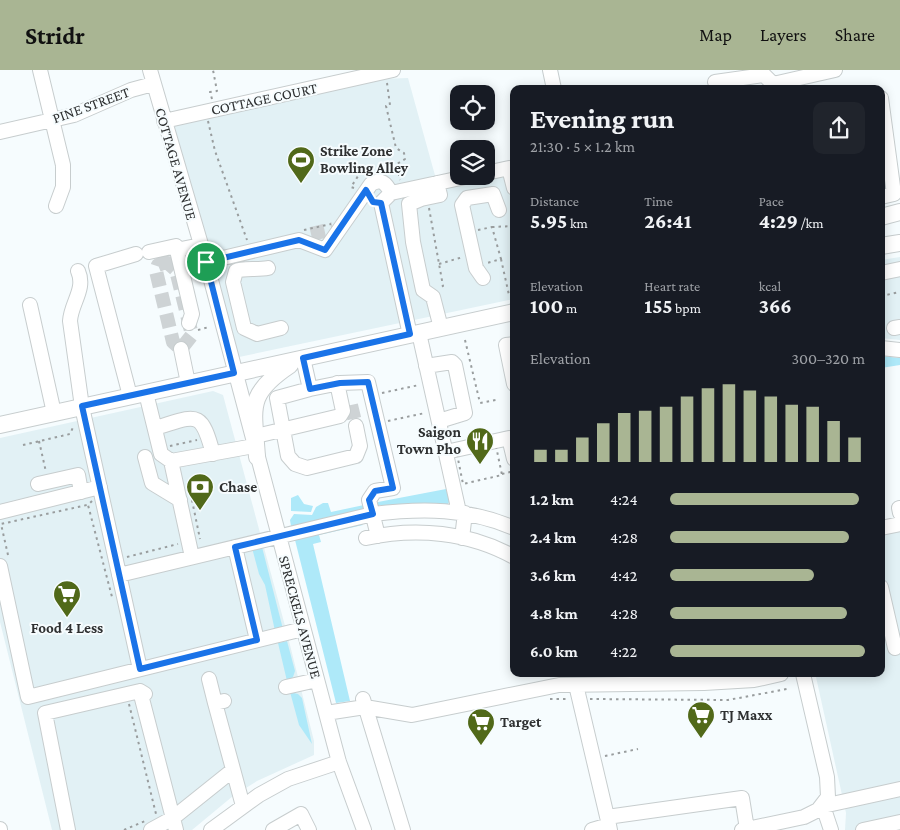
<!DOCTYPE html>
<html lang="en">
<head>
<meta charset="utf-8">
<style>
	:root { --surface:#171b24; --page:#20242c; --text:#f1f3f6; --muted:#9ea1a6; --accent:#a9b593 }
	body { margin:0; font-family:"Crimson Pro",serif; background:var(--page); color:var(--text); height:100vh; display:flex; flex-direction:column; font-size:19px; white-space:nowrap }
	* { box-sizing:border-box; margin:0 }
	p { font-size:16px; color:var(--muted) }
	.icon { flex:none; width:28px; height:28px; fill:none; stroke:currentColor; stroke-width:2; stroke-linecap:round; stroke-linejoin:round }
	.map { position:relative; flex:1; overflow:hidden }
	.side { position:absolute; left:510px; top:15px; width:375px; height:592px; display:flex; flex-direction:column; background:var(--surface); border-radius:10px; box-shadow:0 2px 12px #0003 }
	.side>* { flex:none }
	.tools { position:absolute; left:450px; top:15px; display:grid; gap:10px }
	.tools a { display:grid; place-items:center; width:45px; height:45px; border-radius:10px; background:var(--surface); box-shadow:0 2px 12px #0003; font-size:25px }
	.pin { position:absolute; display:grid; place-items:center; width:42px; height:42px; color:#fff; margin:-21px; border:2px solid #fff; border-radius:50%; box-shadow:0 1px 5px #0007 }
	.round { display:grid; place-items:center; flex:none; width:52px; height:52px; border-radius:10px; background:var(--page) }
	.summary { display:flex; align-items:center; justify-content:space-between; height:85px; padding:0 20px }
	h1 { font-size:28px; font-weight:700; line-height:38px }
	.metrics { display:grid; grid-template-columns:repeat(3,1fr); gap:8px; height:85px; padding:5px 20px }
	.metrics div { display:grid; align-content:center }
	.metrics b { font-size:21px; font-weight:700 }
	.metrics small { font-size:14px; font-weight:400 }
	.metrics p { font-size:14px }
	.chart { height:140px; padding:10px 20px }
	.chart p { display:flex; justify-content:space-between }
	.chart svg { width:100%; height:90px; margin-top:5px; stroke:var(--accent); stroke-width:6 }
	ul { padding:0 20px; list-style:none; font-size:16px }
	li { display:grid; grid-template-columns:80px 60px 1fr; align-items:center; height:38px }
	li i { height:12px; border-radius:6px; background:var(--accent) }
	header { display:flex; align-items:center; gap:30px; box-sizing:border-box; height:70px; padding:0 25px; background:var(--accent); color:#111 }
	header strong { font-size:24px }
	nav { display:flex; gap:28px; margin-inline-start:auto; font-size:18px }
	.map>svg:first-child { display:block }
	.built { fill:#e2f1f5 }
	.green { fill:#aee9f9 }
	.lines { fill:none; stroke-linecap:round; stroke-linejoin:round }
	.minor-tunnel { stroke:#ced3d5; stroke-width:14; stroke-dasharray:14 7; stroke-linecap:butt }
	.minor-casing { stroke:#c7cdce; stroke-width:16 }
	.major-casing { stroke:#c7cdce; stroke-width:18 }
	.path { stroke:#999d9e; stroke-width:2; stroke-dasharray:2.5 4; stroke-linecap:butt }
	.minor { stroke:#fff; stroke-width:14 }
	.major { stroke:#fff; stroke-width:16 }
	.route-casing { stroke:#fff; stroke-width:10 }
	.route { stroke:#1a73e8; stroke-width:6 }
	.labels { text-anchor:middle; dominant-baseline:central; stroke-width:4; stroke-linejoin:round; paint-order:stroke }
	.street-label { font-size:15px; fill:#2e3031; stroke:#f6fcfe }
	.poi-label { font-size:15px; font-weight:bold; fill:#2e3031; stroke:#f6fcfe; text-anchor:start }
</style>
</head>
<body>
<header>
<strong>Stridr</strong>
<nav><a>Map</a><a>Layers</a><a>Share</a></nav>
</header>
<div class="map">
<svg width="900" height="760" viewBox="0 0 900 760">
	<rect width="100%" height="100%" fill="#f6fcfe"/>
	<path class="built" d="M 408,8 L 436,109 L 486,106 L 486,97 L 514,91 L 514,229 L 239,287 L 200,161 L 172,56 L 380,9 Z
		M 900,187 L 900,270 L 881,268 L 881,190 Z
		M 213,321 L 223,325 L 288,567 L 314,671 L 314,685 L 257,711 L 233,726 L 192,760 L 52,760 L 0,552 L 0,368 Z
		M 900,461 L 900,760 L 845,760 L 846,743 L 816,607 L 817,604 L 881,604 L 881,465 Z"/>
	<path class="green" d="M 881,286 L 900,288 L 900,295 L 881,298 Z
		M 446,419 L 450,431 L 447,435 L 378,435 L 378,432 Z
		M 298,425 L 304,434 L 313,436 L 311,442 L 291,441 L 291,428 Z
		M 323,433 L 328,433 L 331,442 L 364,435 L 362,441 L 291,456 L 290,450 L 294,444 L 312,445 L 316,437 Z
		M 362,454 L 363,455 L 319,465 L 321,472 L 313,474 L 350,631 L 336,633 L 294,466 Z
		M 262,477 L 283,559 L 275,561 L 265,515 L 259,504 L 252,478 Z
		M 287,571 L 295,601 L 293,607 L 287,611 L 278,573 Z
		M 290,622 L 298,624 L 302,628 L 312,674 L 299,655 Z"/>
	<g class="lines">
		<path class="minor-tunnel" d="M 311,164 L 333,159
			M 163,193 L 168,193 L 176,200 L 192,265 L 181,279 L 173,272 L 156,201 L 158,195 Z
			M 351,335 L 356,356"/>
		<g class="minor-casing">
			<path id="minor" d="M 40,0 L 63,95 L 63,117 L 56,136
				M 150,0 L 207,195 L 339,692 L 364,760
				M 550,0 L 554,19
				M 764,5 L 773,14 L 835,0
				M 715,12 L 764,5
				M 881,28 L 894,124 L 881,127
				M 164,51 L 393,0
				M 0,62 L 74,45 L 131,20 L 153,14
				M 486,103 L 509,98 L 514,118
				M 437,113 L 440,125 L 421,129 L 409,134 L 413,172 L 423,220 L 433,227 L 441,258
				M 391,123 L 381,133 L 410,265
				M 176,180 L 201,175
				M 149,182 L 176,176 L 192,244 L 189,253
				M 206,192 L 299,170 L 325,180 L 371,114 C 381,108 386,113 391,123 L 470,106
				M 268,198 C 258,200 242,198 236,201 L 233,212 L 244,258 L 257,264 L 281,258
				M 78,201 C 86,219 71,233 70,251 L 82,337 L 140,599
				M 881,203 L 900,199
				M 483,208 L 476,198 L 462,135 L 467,128 L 493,124 L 499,140
				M 30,235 L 54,343
				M 894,258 L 900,257
				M 419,263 L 459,442
				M 514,274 L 506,275 L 514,314
				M 881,278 L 900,280
				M 181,279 L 188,313
				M 303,288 L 310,319 L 340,313 L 368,312 L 393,418 L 375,421 L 369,430 L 378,466
				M 426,296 L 452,292 L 455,295 L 465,343 L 439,351
				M 310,319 L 277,328 L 288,386 L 295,394 L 307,398 L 356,386 L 360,376 L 356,356
				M 146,323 L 161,384 L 171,391 L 192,487
				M 130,326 L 96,196 L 136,184
				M 155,358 C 196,346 201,338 213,384
				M 256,366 L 340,346 L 343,341 L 337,313
				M 446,382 L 509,368 L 514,389
				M 145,387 L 152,413 L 180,430
				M 171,391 L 254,376
				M 38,414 L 78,405 L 81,422
				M 899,438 L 900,443
				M 0,442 L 100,417
				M 881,458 L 900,454
				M 366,468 C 416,457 469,462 514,487
				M 462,468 L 465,443
				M 235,477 L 257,570
				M 0,496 L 28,627 L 303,559
				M 119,505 L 373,444 C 422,438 468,438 514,458
				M 881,517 L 895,578
				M 209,609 L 215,633
				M 576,615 L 609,755
				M 286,617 L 317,610
				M 145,624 L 140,621 L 176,760
				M 363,629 L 403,760
				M 224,631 L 215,633 L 243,736
				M 326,643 L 365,637 L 412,645 L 559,615 L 704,613 L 754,610 L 781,604
				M 823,736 L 900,719
				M 823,736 L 831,760
				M 607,747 L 742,728 L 747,759
				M 0,759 L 0,760
				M 68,760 L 45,643 L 140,621
				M 151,760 L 173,748 L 233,700
				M 211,760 L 259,725 L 288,709 L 339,692
				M 273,760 L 301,744 L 309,760
				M 592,760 L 609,755 L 610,760
				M 742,760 L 804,747 L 818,740 L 828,727 L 827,707 L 803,604
				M 863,760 L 900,752"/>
		</g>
		<g class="major-casing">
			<path id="major" d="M 881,147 L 900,142
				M 881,176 L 900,173
				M 0,355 L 514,242
				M 257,387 C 254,338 245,325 290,295"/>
		</g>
		<path class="path" d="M 387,13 L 390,35 L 386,36 L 396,78 L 404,83 L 405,89 L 397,94 L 400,110
			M 212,29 L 210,22 L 217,21 L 213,0
			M 208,51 L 215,81 L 247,170
			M 354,118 L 351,117 L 360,103 L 365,106
			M 429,138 L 443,216 L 440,217
			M 492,157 L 514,156
			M 304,160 L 331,154
			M 478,160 L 492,157 L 501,189 L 487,193
			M 501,189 L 509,225
			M 439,194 L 463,187
			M 881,226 L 900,222
			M 198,260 L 209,257
			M 465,270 L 480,333 L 496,330
			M 382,323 L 419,315
			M 388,351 L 425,343
			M 39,371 L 46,402
			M 23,375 L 70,364 L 74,355
			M 170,376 L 197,370
			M 496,376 L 502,405 L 463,414 L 457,384 Z
			M 502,404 L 514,401
			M 188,411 L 200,469
			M 92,431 L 88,435 L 112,527
			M 8,485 L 1,454 L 87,435
			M 127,487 L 178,474
			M 550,629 L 568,629
			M 590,629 L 728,630 L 787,619
			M 129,634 L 156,744
			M 605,686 L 638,679
			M 124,760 L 145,751"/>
		<use href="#minor" class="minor"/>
		<use href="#major" class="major"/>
	</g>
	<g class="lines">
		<g class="route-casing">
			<path id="route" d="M 366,120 L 373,132 L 381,133 L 410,264 L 303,288 L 310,319 L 340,313 L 368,312 L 393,418 L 375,421 L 369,430 L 373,444 L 235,477 L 257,570 L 140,599 L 82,336 L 234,303 L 206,192 L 299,170 L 325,180 Z"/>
		</g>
		<use href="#route" class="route"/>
	</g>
	<defs>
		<g id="stadium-pin" transform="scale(1.4375)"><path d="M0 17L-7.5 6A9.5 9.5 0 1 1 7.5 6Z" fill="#516919" stroke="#f6fcfe"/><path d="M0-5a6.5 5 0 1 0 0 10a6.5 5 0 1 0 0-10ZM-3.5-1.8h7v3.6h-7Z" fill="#fff"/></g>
		<g id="restaurant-pin" transform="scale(1.4375)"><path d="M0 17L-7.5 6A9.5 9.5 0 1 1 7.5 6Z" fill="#516919" stroke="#f6fcfe"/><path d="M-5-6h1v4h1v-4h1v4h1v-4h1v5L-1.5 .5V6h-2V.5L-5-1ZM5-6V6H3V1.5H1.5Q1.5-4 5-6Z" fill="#fff"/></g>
		<g id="bank-pin" transform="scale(1.4375)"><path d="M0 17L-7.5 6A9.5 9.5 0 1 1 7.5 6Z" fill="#516919" stroke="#f6fcfe"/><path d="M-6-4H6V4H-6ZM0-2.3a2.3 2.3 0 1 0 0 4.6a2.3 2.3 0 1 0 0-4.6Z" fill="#fff"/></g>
		<g id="supermarket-pin" transform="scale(1.4375)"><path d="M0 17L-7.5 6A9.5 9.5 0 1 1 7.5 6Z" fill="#516919" stroke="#f6fcfe"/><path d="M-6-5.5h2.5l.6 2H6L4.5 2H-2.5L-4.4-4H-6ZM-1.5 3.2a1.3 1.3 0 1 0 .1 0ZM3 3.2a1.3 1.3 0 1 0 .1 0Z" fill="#fff"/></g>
	</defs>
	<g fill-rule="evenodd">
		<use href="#stadium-pin" x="301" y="90"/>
		<use href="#restaurant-pin" x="480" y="371"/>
		<use href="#bank-pin" x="200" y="417"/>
		<use href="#supermarket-pin" x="67" y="524"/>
		<use href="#supermarket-pin" x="701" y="645"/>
		<use href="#supermarket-pin" x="481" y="652"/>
	</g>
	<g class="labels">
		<g class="street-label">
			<text transform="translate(264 29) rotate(-12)">COTTAGE COURT</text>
			<text transform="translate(91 35) rotate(-20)">PINE STREET</text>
			<text transform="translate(176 94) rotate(74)">COTTAGE AVENUE</text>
			<text transform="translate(300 547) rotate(75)">SPRECKELS AVENUE</text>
		</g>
		<g class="poi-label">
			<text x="320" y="81">Strike Zone<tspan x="320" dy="17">Bowling Alley</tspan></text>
			<text x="461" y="362" text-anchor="end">Saigon<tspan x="461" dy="17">Town Pho</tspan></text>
			<text x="219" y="417">Chase</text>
			<text x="67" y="558" text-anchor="middle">Food 4 Less</text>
			<text x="720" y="645">TJ Maxx</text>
			<text x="500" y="652">Target</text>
		</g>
	</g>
</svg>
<div class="tools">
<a><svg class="icon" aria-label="locate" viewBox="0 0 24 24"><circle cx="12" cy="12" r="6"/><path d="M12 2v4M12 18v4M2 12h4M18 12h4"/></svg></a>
<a><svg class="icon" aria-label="layers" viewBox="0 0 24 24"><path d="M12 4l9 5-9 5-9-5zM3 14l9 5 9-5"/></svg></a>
</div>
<div class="pin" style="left:206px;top:192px;background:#1e9e55"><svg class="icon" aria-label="arrive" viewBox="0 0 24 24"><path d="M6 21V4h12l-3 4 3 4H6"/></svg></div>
<section class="side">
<div class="summary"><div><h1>Evening run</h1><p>21:30 · 5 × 1.2 km</p></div><a class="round"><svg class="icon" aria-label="share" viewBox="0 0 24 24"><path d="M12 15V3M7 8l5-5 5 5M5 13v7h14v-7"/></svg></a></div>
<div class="metrics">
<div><p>Distance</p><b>5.95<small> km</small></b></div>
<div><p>Time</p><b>26:41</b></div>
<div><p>Pace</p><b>4:29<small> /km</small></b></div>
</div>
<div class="metrics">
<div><p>Elevation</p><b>100<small> m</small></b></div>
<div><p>Heart rate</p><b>155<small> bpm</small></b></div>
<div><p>kcal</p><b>366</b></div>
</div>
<div class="chart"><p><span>Elevation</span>300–320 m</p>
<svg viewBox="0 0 160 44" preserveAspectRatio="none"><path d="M5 44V38M15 44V38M25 44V32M35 44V25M45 44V20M55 44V19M65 44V17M75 44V12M85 44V8M95 44V6M105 44V9M115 44V12M125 44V16M135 44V17M145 44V24M155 44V32"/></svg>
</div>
<ul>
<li><b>1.2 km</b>4:24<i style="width:97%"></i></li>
<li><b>2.4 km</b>4:28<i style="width:92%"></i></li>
<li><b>3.6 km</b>4:42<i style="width:74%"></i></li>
<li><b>4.8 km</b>4:28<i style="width:91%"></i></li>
<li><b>6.0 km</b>4:22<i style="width:100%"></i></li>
</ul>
</section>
</div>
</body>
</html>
